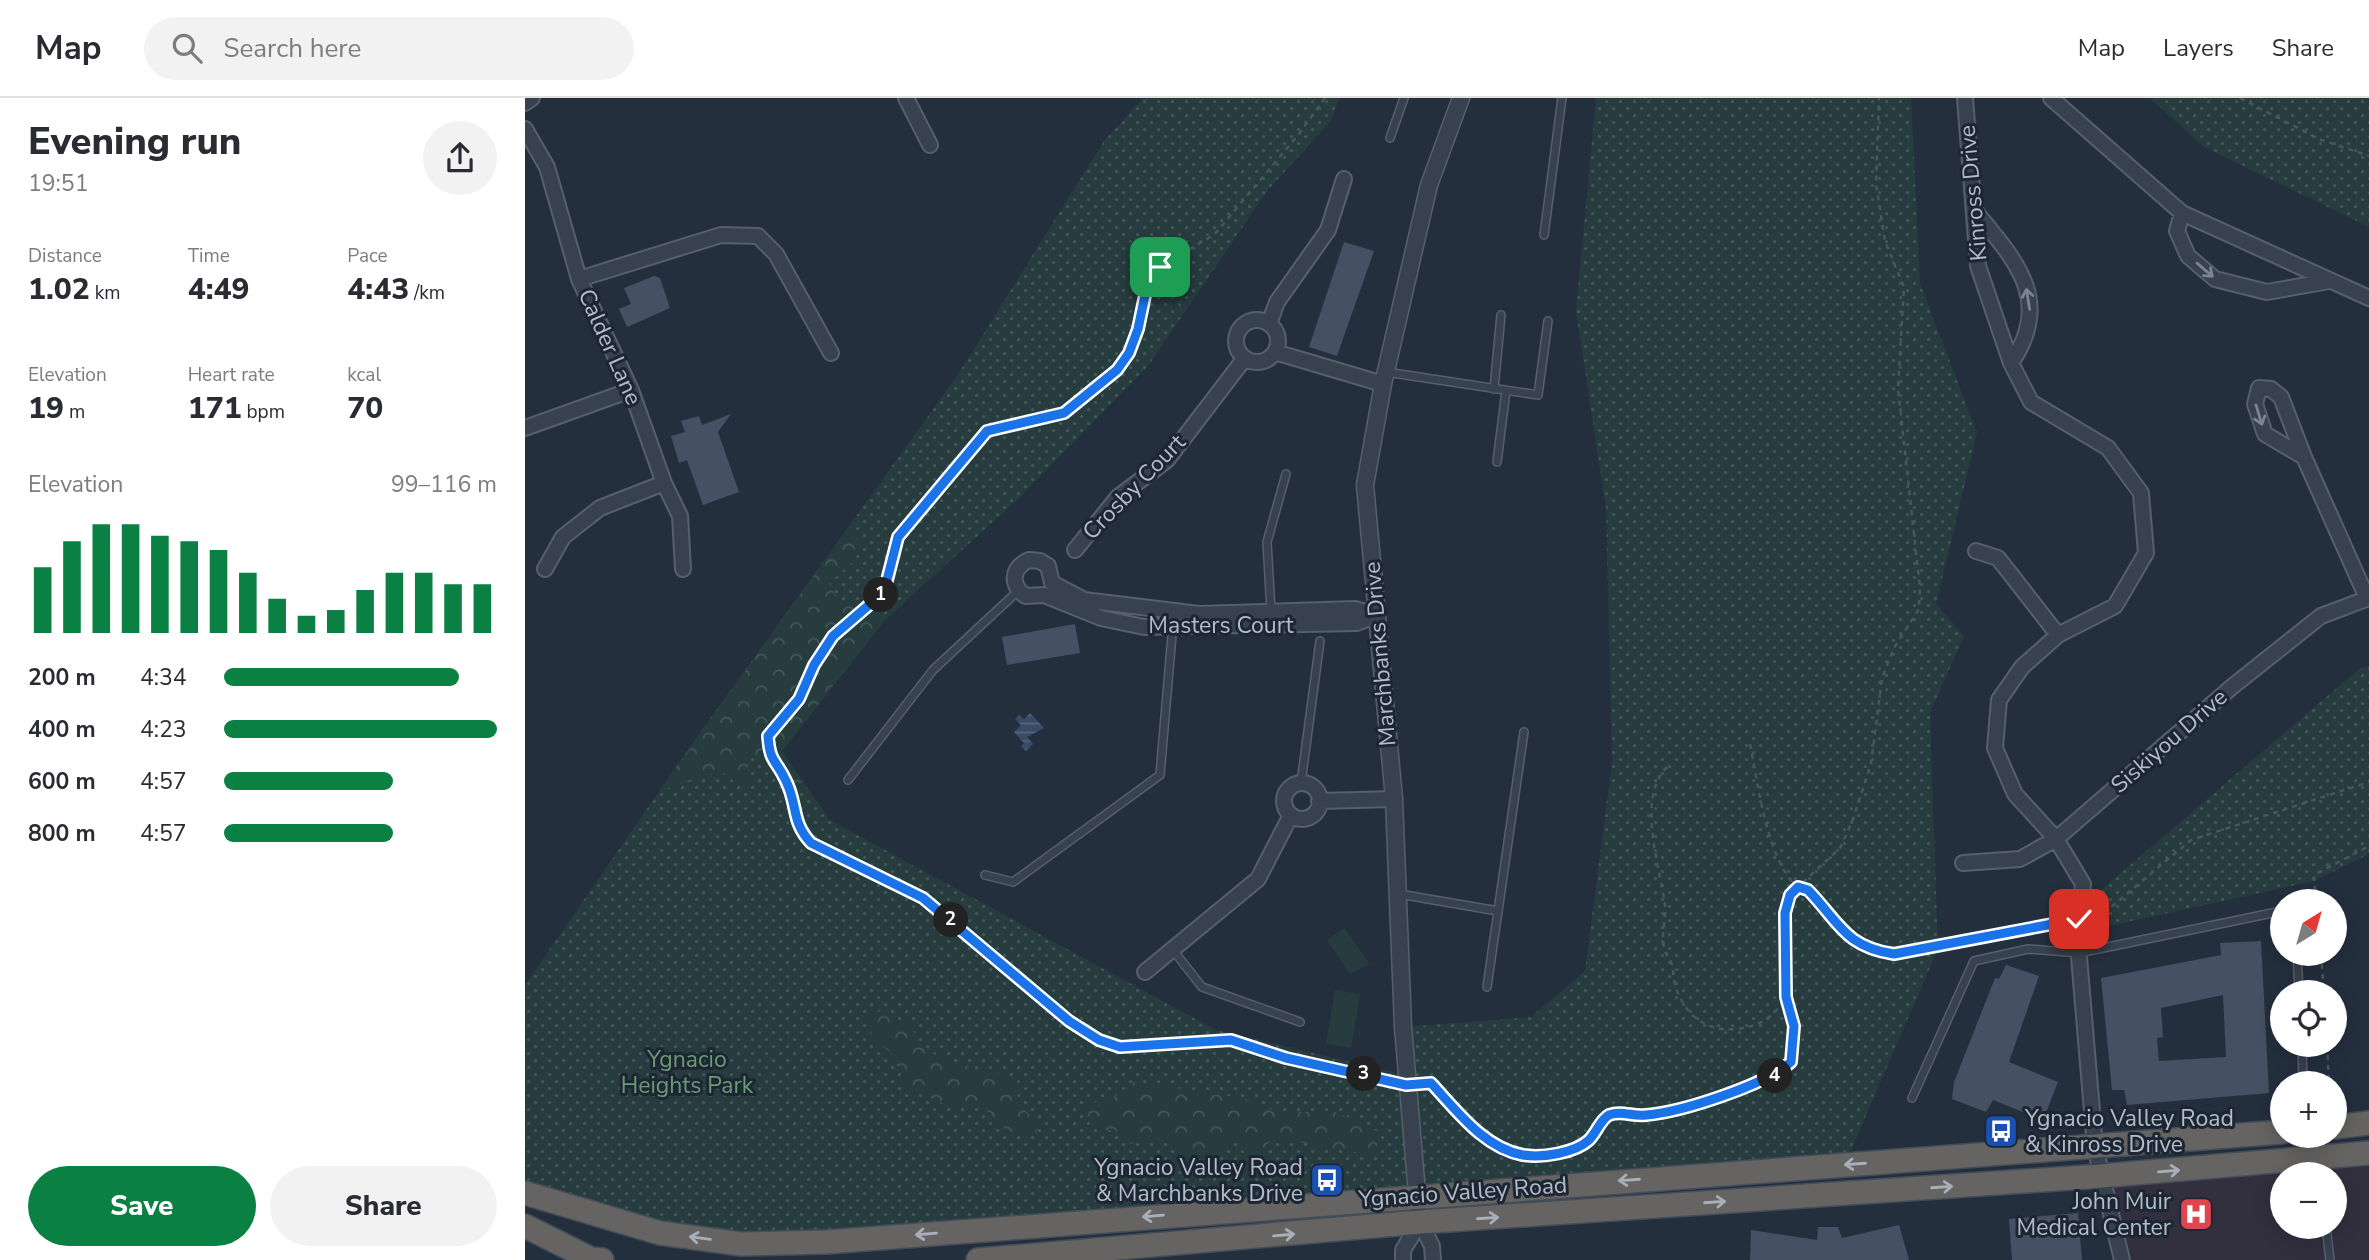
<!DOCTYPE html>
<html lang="en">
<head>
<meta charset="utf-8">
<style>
	:root { --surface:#fff; --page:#f2f2f3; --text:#2b2b33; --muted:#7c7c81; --line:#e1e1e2; --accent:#0b8043 }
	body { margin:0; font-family:"Nunito Sans",sans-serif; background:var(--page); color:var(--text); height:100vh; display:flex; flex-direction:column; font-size:26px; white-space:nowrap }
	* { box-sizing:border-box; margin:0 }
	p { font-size:23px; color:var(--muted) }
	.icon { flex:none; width:38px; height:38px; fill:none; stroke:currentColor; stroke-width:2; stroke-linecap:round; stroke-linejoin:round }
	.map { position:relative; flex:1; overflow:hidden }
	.drawer { display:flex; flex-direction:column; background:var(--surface); width:525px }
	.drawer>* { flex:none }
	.needle { width:46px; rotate:37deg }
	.controls { position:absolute; left:1745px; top:791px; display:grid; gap:14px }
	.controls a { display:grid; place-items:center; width:77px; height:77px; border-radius:50%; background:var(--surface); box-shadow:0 4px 18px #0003; font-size:35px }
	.pin { position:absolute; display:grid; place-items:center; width:60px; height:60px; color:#fff; margin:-30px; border-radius:14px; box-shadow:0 4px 10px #0006 }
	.km { position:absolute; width:35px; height:35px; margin:-18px; border-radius:50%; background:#222; color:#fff; font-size:19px; line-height:35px; text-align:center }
	.round { display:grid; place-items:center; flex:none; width:74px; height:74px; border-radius:37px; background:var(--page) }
	.head { display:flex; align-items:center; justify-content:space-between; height:119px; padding:0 28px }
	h1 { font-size:38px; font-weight:800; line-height:52px }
	.metrics { display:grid; grid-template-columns:repeat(3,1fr); gap:10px; height:119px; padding:7px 28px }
	.metrics div { display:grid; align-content:center }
	.metrics b { font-size:30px; font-weight:800 }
	.metrics small { font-size:19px; font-weight:400 }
	.metrics p { font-size:19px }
	.chart { height:196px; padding:14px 28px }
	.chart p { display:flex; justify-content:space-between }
	.chart svg { width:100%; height:126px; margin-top:7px; stroke:var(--accent); stroke-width:6 }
	.action { display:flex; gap:14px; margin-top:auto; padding:14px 28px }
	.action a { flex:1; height:80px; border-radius:42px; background:var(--accent); color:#fff; font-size:28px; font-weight:800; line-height:80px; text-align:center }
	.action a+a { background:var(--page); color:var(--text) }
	ul { padding:0 28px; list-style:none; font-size:23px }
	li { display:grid; grid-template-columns:112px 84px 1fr; align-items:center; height:52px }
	li i { height:18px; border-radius:9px; background:var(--accent) }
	header { display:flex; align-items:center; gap:42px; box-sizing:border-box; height:98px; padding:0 35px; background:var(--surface); border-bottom:2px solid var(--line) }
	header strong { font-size:33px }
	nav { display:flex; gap:38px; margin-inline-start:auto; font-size:24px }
	.search { width:490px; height:63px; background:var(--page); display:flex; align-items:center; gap:18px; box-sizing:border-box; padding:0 24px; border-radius:38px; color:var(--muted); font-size:26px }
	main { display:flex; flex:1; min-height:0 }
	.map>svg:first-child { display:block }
	.medical { fill:#32303f; fill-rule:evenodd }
	.grass { fill:url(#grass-dots) }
	.forest { fill:url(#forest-crowns) }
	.pitch { fill:#263c3f }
	.water { fill:url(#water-rules) }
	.building { fill:#455162; fill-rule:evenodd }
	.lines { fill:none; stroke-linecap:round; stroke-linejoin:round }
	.service-casing { stroke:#565f6c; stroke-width:10 }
	.minor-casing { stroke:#565f6c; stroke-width:18 }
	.tertiary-casing { stroke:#565f6c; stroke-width:19 }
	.trunk-casing { stroke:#434c59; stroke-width:26 }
	.path { stroke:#44595c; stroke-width:2.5; stroke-dasharray:5 5; stroke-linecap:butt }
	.service { stroke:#38414e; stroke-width:7 }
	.minor { stroke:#38414e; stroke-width:14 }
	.tertiary { stroke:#38414e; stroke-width:16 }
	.trunk { stroke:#656462; stroke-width:23 }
	.oneway { stroke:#7c8592 }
	.oneway2 { stroke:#a8afba }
	.route-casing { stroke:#fff; stroke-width:14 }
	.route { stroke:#1a73e8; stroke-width:9 }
	.labels { text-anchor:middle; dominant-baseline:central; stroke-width:6; stroke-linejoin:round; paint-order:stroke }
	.street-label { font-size:23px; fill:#b4bcc9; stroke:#1d2633 }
	.park-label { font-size:23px; fill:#6b9a76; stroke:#1d2633 }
	.poi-label { font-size:23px; fill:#b4bcc9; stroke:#1d2633; text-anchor:end }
</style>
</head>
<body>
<header>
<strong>Map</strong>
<div class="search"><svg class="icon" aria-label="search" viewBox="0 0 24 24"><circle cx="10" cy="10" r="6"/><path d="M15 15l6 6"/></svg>Search here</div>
<nav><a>Map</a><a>Layers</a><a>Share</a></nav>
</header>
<main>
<section class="drawer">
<div class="head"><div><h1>Evening run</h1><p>19:51</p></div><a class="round"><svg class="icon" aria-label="share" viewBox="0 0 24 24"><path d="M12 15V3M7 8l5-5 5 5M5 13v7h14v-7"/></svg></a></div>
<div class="metrics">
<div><p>Distance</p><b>1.02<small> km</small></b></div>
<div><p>Time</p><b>4:49</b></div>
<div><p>Pace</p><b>4:43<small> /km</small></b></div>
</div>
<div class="metrics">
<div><p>Elevation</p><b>19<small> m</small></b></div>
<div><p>Heart rate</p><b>171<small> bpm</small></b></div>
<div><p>kcal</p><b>70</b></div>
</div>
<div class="chart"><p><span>Elevation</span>99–116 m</p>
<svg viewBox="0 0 160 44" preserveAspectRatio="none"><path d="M5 44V21M15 44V12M25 44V6M35 44V6M45 44V10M55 44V12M65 44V15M75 44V23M85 44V32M95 44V38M105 44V36M115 44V29M125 44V23M135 44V23M145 44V27M155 44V27"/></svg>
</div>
<ul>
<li><b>200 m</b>4:34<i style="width:86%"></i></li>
<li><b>400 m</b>4:23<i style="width:100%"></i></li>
<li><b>600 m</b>4:57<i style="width:62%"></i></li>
<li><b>800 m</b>4:57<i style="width:62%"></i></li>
</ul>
<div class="action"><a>Save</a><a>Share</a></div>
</section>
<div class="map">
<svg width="1844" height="1162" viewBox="0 0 1844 1162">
	<defs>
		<pattern id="grass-dots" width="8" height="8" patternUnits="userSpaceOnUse" patternTransform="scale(1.75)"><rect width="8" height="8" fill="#263c3f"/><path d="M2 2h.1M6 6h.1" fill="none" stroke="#435659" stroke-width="1.8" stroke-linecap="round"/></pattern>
		<pattern id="forest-crowns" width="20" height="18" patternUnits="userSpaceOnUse" patternTransform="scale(1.75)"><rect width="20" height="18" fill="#263c3f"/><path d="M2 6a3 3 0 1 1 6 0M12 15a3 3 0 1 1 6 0" fill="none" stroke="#435659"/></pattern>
		<pattern id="water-rules" width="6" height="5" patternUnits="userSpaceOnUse" patternTransform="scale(1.75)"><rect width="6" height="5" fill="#394c67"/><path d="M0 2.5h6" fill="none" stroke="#53647b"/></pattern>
	</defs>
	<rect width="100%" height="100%" fill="#242f3e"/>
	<path class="medical" d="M 1844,1055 L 1844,1162 L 1597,1162 L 1576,1078 ZM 1757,1076 L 1810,1076 L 1810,1129 L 1757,1129 Z"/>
	<path class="grass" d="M 618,0 L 814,0 L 806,23 L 742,93 L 623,268 L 492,402 L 360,522 L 257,653 L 305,722 L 691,932 L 880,977 L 878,929 L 1006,919 L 1060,873 L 1087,664 L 1081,411 L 1051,213 L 1071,0 L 1386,0 L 1395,185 L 1452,335 L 1411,506 L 1439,538 L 1405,615 L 1413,851 L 1320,1066 L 216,1146 L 0,1095 L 0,887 L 169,643 L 432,278 L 579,43 Z
		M 1625,0 L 1844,0 L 1844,129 L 1679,49 Z
		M 1844,568 L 1844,756 L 1789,783 L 1552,835 L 1555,810 L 1834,571 Z"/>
	<path class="forest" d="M 323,430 L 339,440 L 330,462 L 304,485 L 314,503 L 346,506 L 360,522 L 257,653 L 279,685 L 262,684 L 221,650 L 226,696 L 196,673 L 134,693 Z
		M 342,909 L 384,926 L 399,952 L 437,967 L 492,980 L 493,1006 L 511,1023 L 512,1037 L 483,1034 L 457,1008 L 422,1007 L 383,990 L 366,955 L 347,939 Z
		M 609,984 L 718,1000 L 755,1015 L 807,1013 L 841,1026 L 856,1036 L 846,1057 L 750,1040 L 723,1062 L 711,1038 L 676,1067 L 651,1052 L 639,1040 L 606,1046 L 595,1034 L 566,1030 L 558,1006 L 585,1002 Z"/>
	<path class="pitch" d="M 819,830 L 845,866 L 825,876 L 802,842 Z
		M 810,892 L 835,896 L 826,950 L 801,946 Z"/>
	<path class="water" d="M 505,615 L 519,630 L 502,639 L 508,646 L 501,653 L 496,648 L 499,645 L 489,634 L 496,627 L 490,621 L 494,617 L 499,621 Z"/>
	<path class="building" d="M 819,144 L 849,153 L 812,258 L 784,249 Z
		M 129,178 L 135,180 L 145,210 L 102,229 L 94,211 L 106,206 L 99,190 Z
		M 206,316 L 193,334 L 214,394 L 178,407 L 162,362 L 154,365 L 146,338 L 160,334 L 156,323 L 174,318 L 177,327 Z
		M 550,526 L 555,555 L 482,567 L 477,539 Z
		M 1736,843 L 1744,995 L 1602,1007 L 1599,992 L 1587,992 L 1576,880 L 1696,857 L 1695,845 ZM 1698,897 L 1701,959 L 1634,963 L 1632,940 L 1638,939 L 1636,910 Z
		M 1481,867 L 1514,878 L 1484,964 L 1533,984 L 1518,1022 L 1468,1002 L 1461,1014 L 1427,1001 L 1429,984 L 1470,880 L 1474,881 Z
		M 1553,1115 L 1557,1162 L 1487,1162 L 1484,1121 Z
		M 1374,1127 L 1384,1162 L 1225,1162 L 1226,1132 L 1292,1142 L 1293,1129 L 1313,1129 L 1317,1140 Z"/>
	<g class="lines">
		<g class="service-casing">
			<path id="service" d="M 865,40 L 879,0
				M 1019,137 L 1037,0
				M 861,274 L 1013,297 L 1023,223
				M 969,291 L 976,217
				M 972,364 L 981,293
				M 746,513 L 742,444 L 761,376
				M 323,682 L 408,572 L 493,493
				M 776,685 L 795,543
				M 460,777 L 488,784 L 635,677 L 649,514
				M 874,796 L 973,813
				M 648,852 L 677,889 L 775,924
				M 1772,856 L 1774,894
				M 962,889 L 999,634
				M 1777,947 L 1778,985
				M 1387,1000 L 1449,863 L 1503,851 L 1554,855 L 1757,813
				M 1802,1136 L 1805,1162"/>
		</g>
		<g class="minor-casing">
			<path id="minor" d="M 381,0 L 405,47
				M 1440,0 L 1453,168 L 1486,265 L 1506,304 L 1583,350 L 1616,395 L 1621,455 L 1590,508 L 1533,537 L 1497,569 L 1474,602 L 1470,650 L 1490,696 L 1531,741 L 1558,786 L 1552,835 L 1570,1049 L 1597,1162
				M 1526,0 L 1657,115 L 1844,200
				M 0,5 L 7,0
				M 0,31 L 22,69 L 54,181 L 106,292 L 139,385 L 155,418 L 158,471
				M 1450,113 C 1490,162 1529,202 1486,265
				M 1657,115 L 1652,133 L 1663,158 L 1690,181 L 1742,194 L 1804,183
				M 54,181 L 196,137 L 233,138 L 251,156 L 306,255
				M711 243a21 21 0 1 1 42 0a21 21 0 1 1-42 0Z
				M 744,226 L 752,204 L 803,132 L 819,81
				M 750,254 L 858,286
				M 0,330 L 106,292
				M 1779,359 L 1740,336 L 1730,306 L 1734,290 L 1746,291 L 1756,299 L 1779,359 L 1842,500
				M 550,452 L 593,399 L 642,362 L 720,260
				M 1451,453 L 1473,460 L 1533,537
				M 504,462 L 515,463 L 523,468 L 527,485 L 559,502 L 674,516 L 830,511 L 851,517 L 832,525 L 619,529 L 576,520 L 519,497 L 501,498 C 485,488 486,470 504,462 Z
				M 20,471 L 38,439 L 75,410 L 139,385
				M759 703a18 18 0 1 1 36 0a18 18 0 1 1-36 0Z
				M 794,703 L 869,701
				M 1438,765 L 1495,761 L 1531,741 L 1708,588 L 1796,518 L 1844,500
				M 620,874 L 733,781 L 766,717
				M 895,1124 L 907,1148 L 908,1162
				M 878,1162 L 878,1152 L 895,1124"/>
		</g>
		<g class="tertiary-casing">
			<path id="tertiary" d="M 893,1108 L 878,929 L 869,701 L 840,387 L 858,286 L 904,87 L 936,0"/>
		</g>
		<g class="trunk-casing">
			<path id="trunk" d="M 1810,1029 L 1844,1025
				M 0,1095 L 135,1135 L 216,1146 L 302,1144 L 1757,1034
				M 0,1128 L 66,1161 L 77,1162
				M 453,1162 L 895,1124 L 1576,1078 L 1844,1055"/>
		</g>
		<path class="path" d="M 800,0 L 774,36 L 689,137 L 635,168 L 623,183 L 613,231 L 604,255 L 592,272 L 539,315 L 462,333 L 373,439 L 359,494 L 308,538 L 289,567 L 274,601 L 243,637 C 245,665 251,661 261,683 C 273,707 266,724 286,745 L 398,800 L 544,923 L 574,942 L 595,949 L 706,942 L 761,960 L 868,984
			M 1715,0 L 1794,41 L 1844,58
			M 1225,646 C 1233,684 1242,765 1273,789 L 1315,750 L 1327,724 L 1346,666 L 1357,580 L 1369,550 L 1394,511 L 1395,490 L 1373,291 L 1379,189 L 1360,143 L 1351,86 L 1354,0
			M 1142,669 C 1111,700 1135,769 1140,807 C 1141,821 1136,836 1139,850 C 1140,855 1144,859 1146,864 C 1149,873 1148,882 1151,890 C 1161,918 1182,934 1211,931 C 1236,928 1248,920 1261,899
			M 1791,803 L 1789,777 L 1844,748
			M 1568,816 L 1585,810 L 1666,742 L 1844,684
			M 1796,856 L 1799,894
			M 1802,947 L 1804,985
			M 898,986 L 906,985 C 932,1013 959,1050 998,1057 C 1017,1060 1050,1056 1064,1041 C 1072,1034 1075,1022 1085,1017 C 1097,1012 1108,1019 1121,1017 C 1157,1014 1240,987 1266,964 C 1267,952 1270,938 1268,926 C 1263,891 1244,817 1273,789 C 1300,796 1306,829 1327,843 C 1340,851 1354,854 1369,856 L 1537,823"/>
		<use href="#service" class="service"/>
		<use href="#minor" class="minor"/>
		<use href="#tertiary" class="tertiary"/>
		<use href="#trunk" class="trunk"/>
	</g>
	<defs><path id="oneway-shaft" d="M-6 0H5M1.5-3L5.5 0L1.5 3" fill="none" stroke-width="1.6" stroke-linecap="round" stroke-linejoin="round" transform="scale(1.75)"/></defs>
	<g class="oneway">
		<use href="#oneway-shaft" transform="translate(1680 172) rotate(41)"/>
		<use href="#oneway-shaft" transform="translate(1503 201) rotate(-99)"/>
		<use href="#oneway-shaft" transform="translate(1734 317) rotate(73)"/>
	</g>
	<g class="oneway2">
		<use href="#oneway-shaft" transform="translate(1330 1066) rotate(176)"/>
		<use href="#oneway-shaft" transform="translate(1644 1073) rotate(-5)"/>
		<use href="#oneway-shaft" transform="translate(1104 1082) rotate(176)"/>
		<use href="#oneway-shaft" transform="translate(1417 1089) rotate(-4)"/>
		<use href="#oneway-shaft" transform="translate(1190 1104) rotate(-4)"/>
		<use href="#oneway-shaft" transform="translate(628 1118) rotate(175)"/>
		<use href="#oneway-shaft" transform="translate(963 1120) rotate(-4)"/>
		<use href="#oneway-shaft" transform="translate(401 1136) rotate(175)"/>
		<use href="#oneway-shaft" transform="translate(759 1137) rotate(-5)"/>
		<use href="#oneway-shaft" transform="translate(175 1140) rotate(-172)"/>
	</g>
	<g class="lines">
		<g class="route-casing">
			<path id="route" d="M 635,169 L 623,183 L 613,231 L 604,255 L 592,272 L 539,315 L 462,333 L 373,439 L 359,494 L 308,538 L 289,567 L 274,601 L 243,638 C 245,666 251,661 261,683 C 273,707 266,724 286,745 L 398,800 L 544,923 L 574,942 L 595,949 L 706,942 L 761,960 L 881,987 L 906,985 C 932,1013 959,1050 998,1057 C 1017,1060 1050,1055 1064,1042 C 1072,1034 1075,1022 1084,1017 C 1097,1012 1108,1019 1121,1017 C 1157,1014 1240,987 1266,964 L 1269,928 L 1261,899 L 1260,815 L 1265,797 L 1273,789 L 1283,792 C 1314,824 1320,849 1369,856 L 1554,821"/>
		</g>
		<use href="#route" class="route"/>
	</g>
	<defs>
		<g id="bus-square" transform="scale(1.75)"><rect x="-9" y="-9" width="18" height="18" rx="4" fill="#1a4fb4" stroke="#1d2633"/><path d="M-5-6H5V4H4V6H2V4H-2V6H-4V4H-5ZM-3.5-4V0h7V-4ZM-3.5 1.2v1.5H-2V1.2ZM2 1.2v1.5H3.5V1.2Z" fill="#fff"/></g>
		<g id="hospital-square" transform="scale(1.75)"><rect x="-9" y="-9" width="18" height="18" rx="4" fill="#e0444e" stroke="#1d2633"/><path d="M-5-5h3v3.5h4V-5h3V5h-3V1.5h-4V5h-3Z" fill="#fff"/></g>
	</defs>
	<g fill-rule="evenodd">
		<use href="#bus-square" x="1476" y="1033"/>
		<use href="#bus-square" x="802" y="1082"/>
		<use href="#hospital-square" x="1671" y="1116"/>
	</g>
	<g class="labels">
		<g class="street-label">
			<text transform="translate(1448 95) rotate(-95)">Kinross Drive</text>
			<text transform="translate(85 249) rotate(66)">Calder Lane</text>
			<text transform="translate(609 389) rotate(-46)">Crosby Court</text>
			<text x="696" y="527">Masters Court</text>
			<text transform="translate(855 556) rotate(-95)">Marchbanks Drive</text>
			<text transform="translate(1644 643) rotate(-41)">Siskiyou Drive</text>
			<text transform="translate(938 1094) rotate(-4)">Ygnacio Valley Road</text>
		</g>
		<g class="park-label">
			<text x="162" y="961">Ygnacio<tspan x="162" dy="26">Heights Park</tspan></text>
		</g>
		<g class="poi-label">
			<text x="1500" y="1020" text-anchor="start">Ygnacio Valley Road<tspan x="1500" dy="26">&amp; Kinross Drive</tspan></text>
			<text x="778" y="1069">Ygnacio Valley Road<tspan x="778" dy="26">&amp; Marchbanks Drive</tspan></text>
			<text x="1646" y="1103">John Muir<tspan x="1646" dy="26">Medical Center</tspan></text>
		</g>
	</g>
</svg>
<div class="controls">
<a><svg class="needle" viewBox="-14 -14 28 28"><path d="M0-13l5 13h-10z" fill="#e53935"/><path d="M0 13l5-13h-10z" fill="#7c7c81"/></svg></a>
<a><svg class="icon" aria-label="locate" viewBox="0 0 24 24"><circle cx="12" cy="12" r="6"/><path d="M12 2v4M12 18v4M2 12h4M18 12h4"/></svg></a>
<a>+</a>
<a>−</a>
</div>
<div class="pin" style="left:635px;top:169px;background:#1e9e55"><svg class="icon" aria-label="arrive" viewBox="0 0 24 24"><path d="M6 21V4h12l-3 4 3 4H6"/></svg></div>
<div class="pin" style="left:1554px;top:821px;background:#d93025"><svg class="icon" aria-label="check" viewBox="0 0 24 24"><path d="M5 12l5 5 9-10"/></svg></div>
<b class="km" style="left:356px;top:497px">1</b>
<b class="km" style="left:426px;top:822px">2</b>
<b class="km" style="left:839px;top:976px">3</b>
<b class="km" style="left:1250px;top:978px">4</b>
</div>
</main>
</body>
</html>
